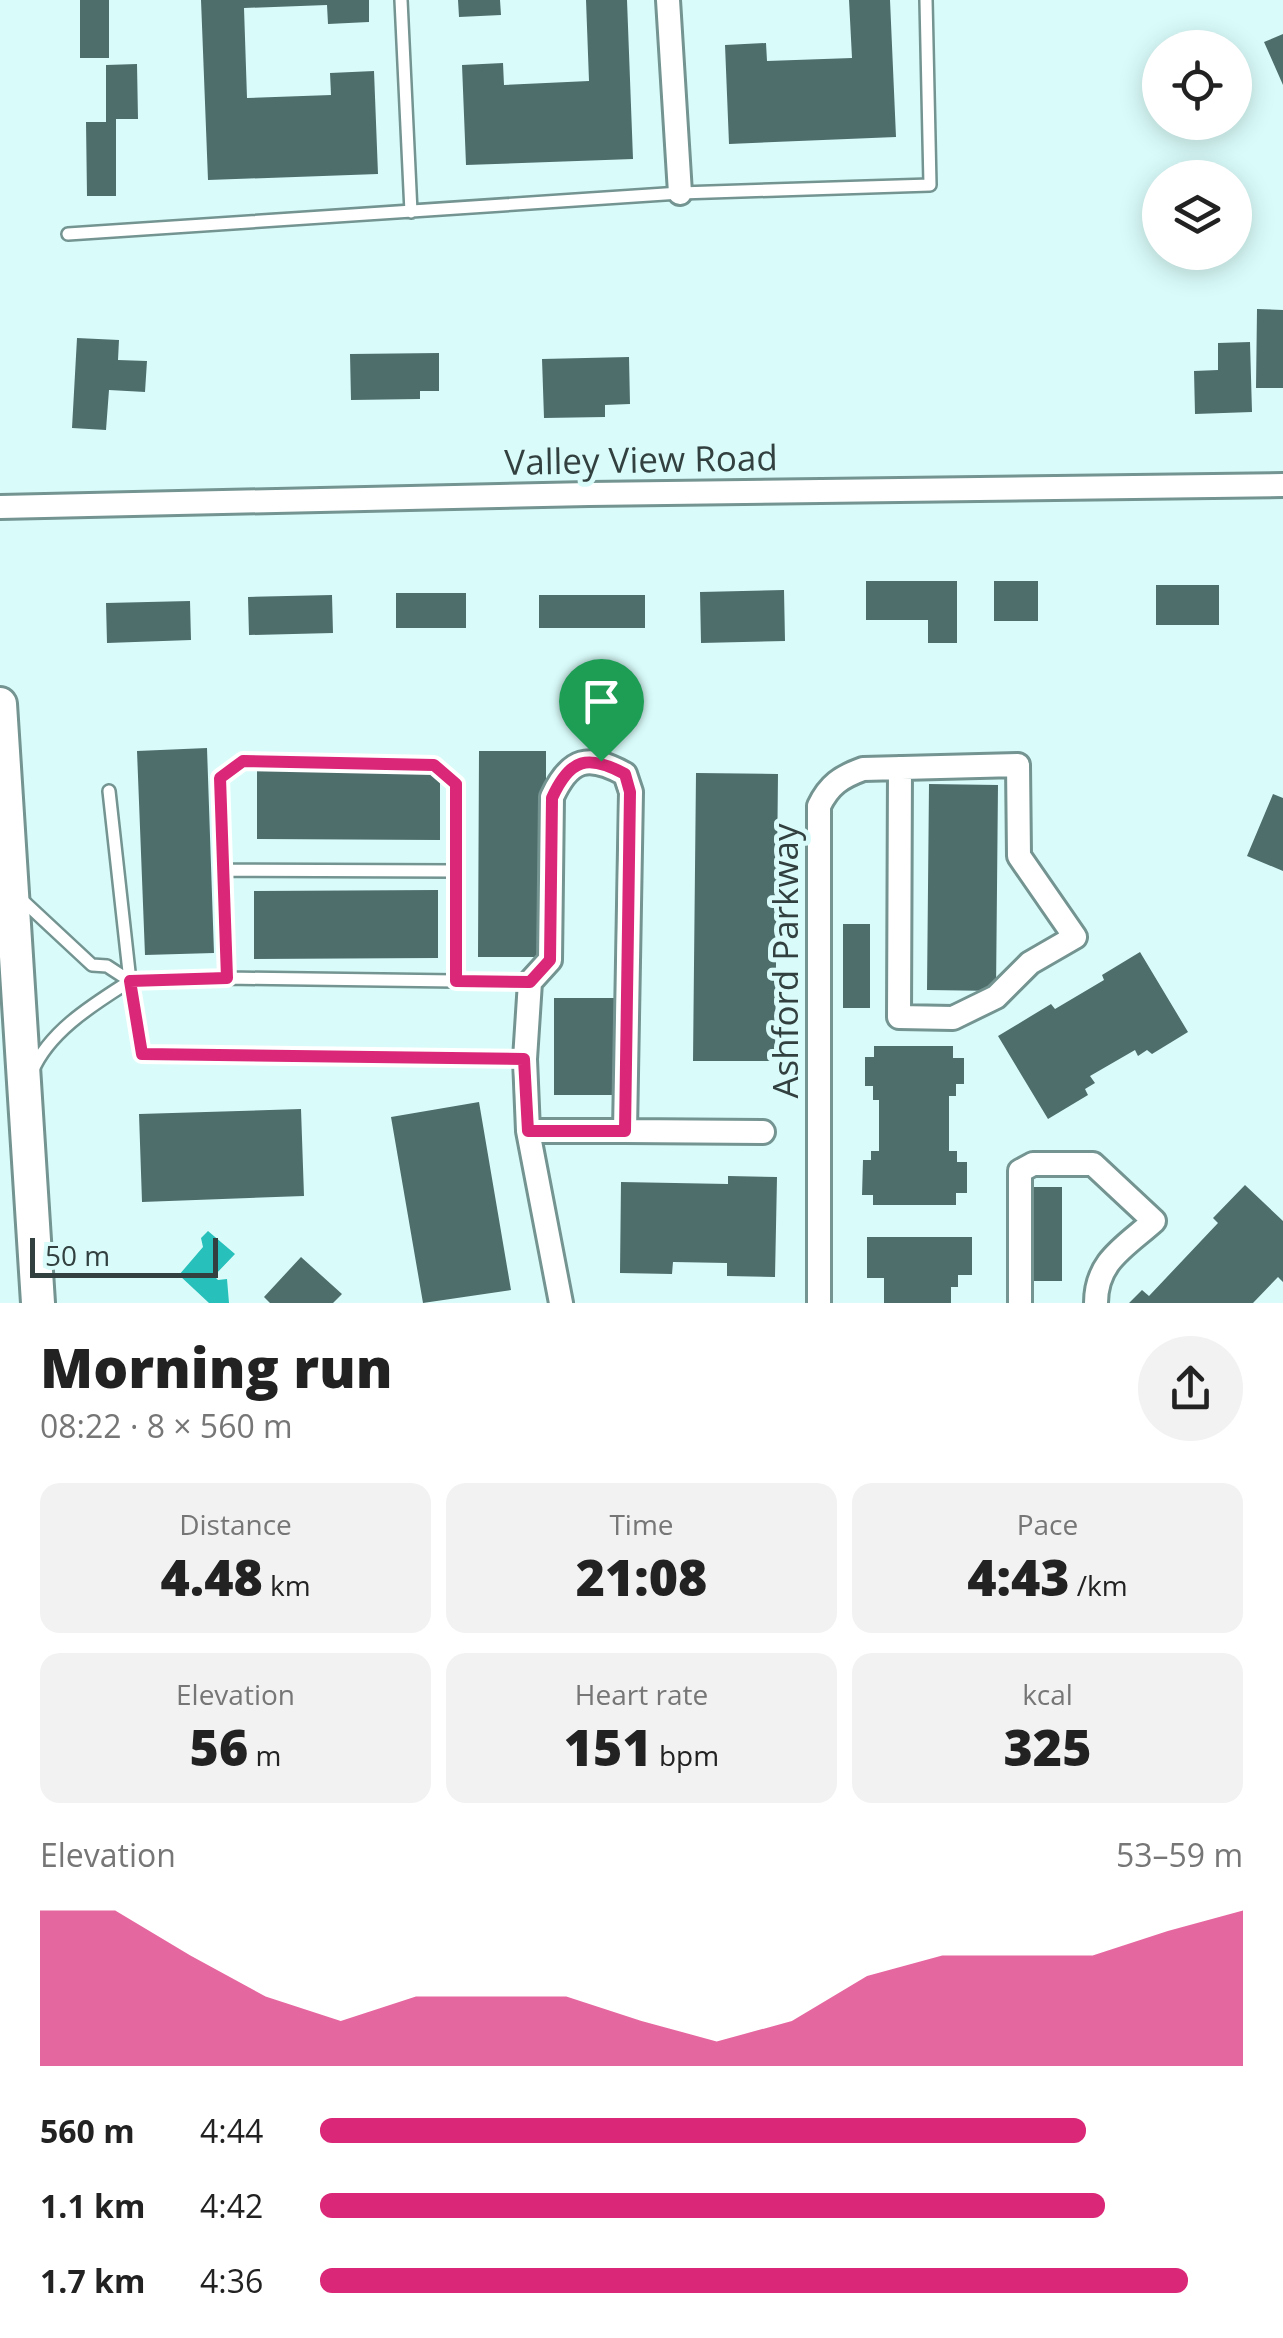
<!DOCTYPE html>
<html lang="en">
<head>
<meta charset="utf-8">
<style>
	:root { --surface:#fff; --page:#f2f2f2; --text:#222; --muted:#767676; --accent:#db2777 }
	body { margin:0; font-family:"Open Sans",sans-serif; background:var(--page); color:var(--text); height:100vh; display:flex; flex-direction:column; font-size:38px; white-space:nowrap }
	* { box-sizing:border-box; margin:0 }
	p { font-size:32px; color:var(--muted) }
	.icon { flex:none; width:55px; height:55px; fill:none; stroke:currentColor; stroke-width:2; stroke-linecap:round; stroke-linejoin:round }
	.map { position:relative; height:1303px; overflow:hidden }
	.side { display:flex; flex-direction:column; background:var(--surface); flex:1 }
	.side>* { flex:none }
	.buttons { position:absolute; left:1142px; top:30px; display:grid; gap:20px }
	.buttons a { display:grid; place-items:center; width:110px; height:110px; border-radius:50%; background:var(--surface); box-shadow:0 5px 25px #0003; font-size:50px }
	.scale { position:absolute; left:30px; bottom:25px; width:188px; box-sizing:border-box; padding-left:10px; border:5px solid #32403f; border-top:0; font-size:28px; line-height:35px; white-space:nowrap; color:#32403f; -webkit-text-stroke:8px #d9fcfa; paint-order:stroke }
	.pin { position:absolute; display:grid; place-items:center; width:85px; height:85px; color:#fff; margin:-102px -42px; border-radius:50% 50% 50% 0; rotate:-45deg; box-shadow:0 0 10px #0007 }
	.pin .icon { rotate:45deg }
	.round { display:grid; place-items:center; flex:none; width:105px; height:105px; border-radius:52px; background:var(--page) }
	.summary { display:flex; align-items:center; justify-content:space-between; height:170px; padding:0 40px }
	h1 { font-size:55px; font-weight:800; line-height:75px }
	.metrics { display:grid; grid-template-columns:repeat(3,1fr); gap:15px; height:170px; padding:10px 40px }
	.metrics div { display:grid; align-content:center; border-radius:20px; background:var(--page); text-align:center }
	.metrics b { font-size:50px; font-weight:800 }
	.metrics small { font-size:28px; font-weight:400 }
	.metrics p { font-size:28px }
	.chart { height:280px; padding:20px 40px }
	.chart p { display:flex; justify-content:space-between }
	.chart svg { width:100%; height:180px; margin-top:10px; fill:var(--accent); opacity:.7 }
	ul { padding:0 40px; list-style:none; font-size:32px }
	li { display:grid; grid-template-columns:160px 120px 1fr; align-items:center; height:75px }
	li i { height:25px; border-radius:12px; background:var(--accent) }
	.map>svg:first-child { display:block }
	.water { fill:#27c0ba }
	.building { fill:#4e6e6c }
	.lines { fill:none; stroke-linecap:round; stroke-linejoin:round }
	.service-casing { stroke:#739491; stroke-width:16 }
	.minor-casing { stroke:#739491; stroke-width:28 }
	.secondary-casing { stroke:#739491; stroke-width:38 }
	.service { stroke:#fff; stroke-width:11 }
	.minor { stroke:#fff; stroke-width:22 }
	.secondary { stroke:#fff; stroke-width:32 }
	.route-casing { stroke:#fff; stroke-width:20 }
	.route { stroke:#db2777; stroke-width:12 }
	.labels { text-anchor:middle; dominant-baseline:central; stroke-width:10; stroke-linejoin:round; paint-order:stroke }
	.street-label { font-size:35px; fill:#32403f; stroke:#d9fcfa }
</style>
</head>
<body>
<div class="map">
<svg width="1283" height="1303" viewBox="0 0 1283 1303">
	<rect width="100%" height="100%" fill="#d9fcfa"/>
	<path class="water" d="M 208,1231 L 235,1254 L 214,1276 L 218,1280 L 227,1279 L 229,1303 L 209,1303 L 179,1275 L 203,1247 L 201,1238 Z"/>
	<path class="building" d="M 80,0 L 109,0 L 109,58 L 80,58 Z
		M 201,0 L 369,0 L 369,22 L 328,24 L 327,5 L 244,8 L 247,98 L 331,95 L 330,73 L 374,71 L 378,174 L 208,180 Z
		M 458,0 L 500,0 L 501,15 L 459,17 Z
		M 586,0 L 627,0 L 633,159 L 466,165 L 462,65 L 503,63 L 504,85 L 589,81 Z
		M 849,0 L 890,0 L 896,137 L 729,144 L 725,45 L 766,43 L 767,61 L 852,58 Z
		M 1283,34 L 1283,85 L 1264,42 Z
		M 137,64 L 138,119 L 116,119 L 116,196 L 87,196 L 86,122 L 106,122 L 106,65 Z
		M 1257,309 L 1283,310 L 1283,388 L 1256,388 Z
		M 77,338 L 119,340 L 118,360 L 147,361 L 145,392 L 109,390 L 106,430 L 72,428 Z
		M 1250,342 L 1252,412 L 1195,414 L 1194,371 L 1218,370 L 1218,343 Z
		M 439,353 L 439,391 L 420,391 L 420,399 L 351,400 L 350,354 Z
		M 629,357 L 630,404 L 605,405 L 605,417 L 544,418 L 542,359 Z
		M 866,581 L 957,581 L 957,643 L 928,643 L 928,620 L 866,620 Z
		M 994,581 L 1038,581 L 1038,621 L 994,621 Z
		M 1156,585 L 1219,585 L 1219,625 L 1156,625 Z
		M 784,590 L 785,641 L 701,643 L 700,592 Z
		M 396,593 L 466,593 L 466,628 L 396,628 Z
		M 332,595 L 333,633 L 249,635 L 248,597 Z
		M 539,595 L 645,595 L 645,628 L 539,628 Z
		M 190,601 L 191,640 L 107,643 L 106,603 Z
		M 207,748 L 214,953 L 145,955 L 137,751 Z
		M 479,751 L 546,751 L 546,957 L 478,957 Z
		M 257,770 L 440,771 L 440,840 L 257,839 Z
		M 696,773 L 778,774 L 775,1061 L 693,1061 Z
		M 929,784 L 998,785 L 996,991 L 927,990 Z
		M 1273,794 L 1283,798 L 1283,871 L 1247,856 Z
		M 438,890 L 438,958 L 254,959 L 254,891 Z
		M 843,924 L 870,924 L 870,1008 L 843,1008 Z
		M 1140,952 L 1188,1032 L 1152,1054 L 1147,1050 L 1138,1056 L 1135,1050 L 1090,1076 L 1095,1083 L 1085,1089 L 1088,1095 L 1048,1119 L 998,1036 L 1051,1004 L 1055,1009 L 1104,980 L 1102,975 Z
		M 554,998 L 621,998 L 621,1095 L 554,1095 Z
		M 874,1046 L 953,1046 L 953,1058 L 964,1058 L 964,1084 L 956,1084 L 956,1096 L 949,1096 L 949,1151 L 957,1151 L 957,1162 L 967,1162 L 967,1193 L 956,1193 L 956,1205 L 873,1205 L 873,1195 L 862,1195 L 863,1160 L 871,1160 L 871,1151 L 879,1151 L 879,1100 L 873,1100 L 873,1086 L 865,1086 L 865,1057 L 874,1057 Z
		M 479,1102 L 511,1290 L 423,1303 L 391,1117 Z
		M 301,1109 L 304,1196 L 142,1202 L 139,1114 Z
		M 728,1176 L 777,1177 L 775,1277 L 727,1276 L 727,1263 L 673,1262 L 672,1274 L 620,1273 L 621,1182 L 728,1184 Z
		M 1245,1185 L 1283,1221 L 1283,1282 L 1278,1277 L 1253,1303 L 1129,1303 L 1142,1290 L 1149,1296 L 1218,1223 L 1213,1218 Z
		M 1033,1187 L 1062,1187 L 1062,1281 L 1033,1281 Z
		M 867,1237 L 972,1237 L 972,1275 L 958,1275 L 958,1287 L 951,1287 L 951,1303 L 884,1303 L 884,1278 L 867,1278 Z
		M 301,1257 L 342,1294 L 333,1303 L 270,1303 L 264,1297 Z"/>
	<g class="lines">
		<g class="service-casing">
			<path id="service" d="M 401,0 L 411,212
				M 68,234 L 680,193 L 930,185 L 926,0
				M 109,791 L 130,981
				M 223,870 L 455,871
				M 20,898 L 92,965 L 107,966 L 130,981
				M 227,978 L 220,778 L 243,761 L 435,765 L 456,784 L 456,981
				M 525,1059 L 142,1054 L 130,981 L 227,978 L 530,982
				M 32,1072 C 49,1031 94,1004 130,981"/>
		</g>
		<g class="minor-casing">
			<path id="minor" d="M 668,0 L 680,193
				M 0,507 L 589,494 L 1283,485
				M 528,1131 L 625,1131
				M 561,1303 L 528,1131 L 525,1059 L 530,982 L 550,960 L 552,797 C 570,758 588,754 625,774 L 631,792 L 625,1131 L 763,1132
				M 819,1303 L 819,806 C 829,785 841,777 863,769 L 1018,765 L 1019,856 L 1075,937 L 1030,963 L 996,997 L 953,1018 L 899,1017 L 900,768
				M 1020,1303 L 1020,1171 L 1033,1164 L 1093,1164 L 1154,1221 C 1125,1247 1096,1261 1096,1303"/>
		</g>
		<g class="secondary-casing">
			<path id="secondary" d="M 0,704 L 38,1303"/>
		</g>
		<use href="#service" class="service"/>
		<use href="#minor" class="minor"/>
		<use href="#secondary" class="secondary"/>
	</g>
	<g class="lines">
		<g class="route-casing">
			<path id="route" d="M 243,761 L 434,765 L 456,784 L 456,981 L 530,982 L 550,960 L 552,798 C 570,758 588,754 625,774 L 630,792 L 625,1131 L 528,1131 L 524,1059 L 142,1054 L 130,981 L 227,978 L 220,778 Z"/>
		</g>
		<use href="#route" class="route"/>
	</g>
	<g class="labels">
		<g class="street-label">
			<text transform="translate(641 459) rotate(-1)">Valley View Road</text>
			<text transform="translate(784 961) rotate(-90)">Ashford Parkway</text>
		</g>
	</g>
</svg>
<div class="buttons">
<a><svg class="icon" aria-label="locate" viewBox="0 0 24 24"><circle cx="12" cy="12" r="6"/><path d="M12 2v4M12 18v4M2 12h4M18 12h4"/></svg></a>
<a><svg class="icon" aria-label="layers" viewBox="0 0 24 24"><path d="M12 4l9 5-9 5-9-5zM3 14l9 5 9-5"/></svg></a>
</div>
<div class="scale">50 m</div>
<div class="pin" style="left:601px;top:761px;background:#1e9e55"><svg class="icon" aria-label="arrive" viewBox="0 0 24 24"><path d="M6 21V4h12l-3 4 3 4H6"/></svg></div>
</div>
<section class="side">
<div class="summary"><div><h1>Morning run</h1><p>08:22 · 8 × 560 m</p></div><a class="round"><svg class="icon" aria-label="share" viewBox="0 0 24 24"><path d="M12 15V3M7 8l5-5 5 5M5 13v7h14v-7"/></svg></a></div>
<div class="metrics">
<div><p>Distance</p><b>4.48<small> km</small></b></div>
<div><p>Time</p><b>21:08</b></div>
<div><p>Pace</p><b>4:43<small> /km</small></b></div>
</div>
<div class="metrics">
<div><p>Elevation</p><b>56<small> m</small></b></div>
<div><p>Heart rate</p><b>151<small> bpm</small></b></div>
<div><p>kcal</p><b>325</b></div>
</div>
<div class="chart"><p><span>Elevation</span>53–59 m</p>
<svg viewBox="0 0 160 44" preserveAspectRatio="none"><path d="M0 44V6L10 6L20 17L30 27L40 33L50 27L60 27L70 27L80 33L90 38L100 33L110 22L120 17L130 17L140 17L150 11L160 6V44z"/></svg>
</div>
<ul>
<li><b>560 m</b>4:44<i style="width:83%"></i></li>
<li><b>1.1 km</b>4:42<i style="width:85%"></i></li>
<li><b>1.7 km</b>4:36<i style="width:94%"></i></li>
</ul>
</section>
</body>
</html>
